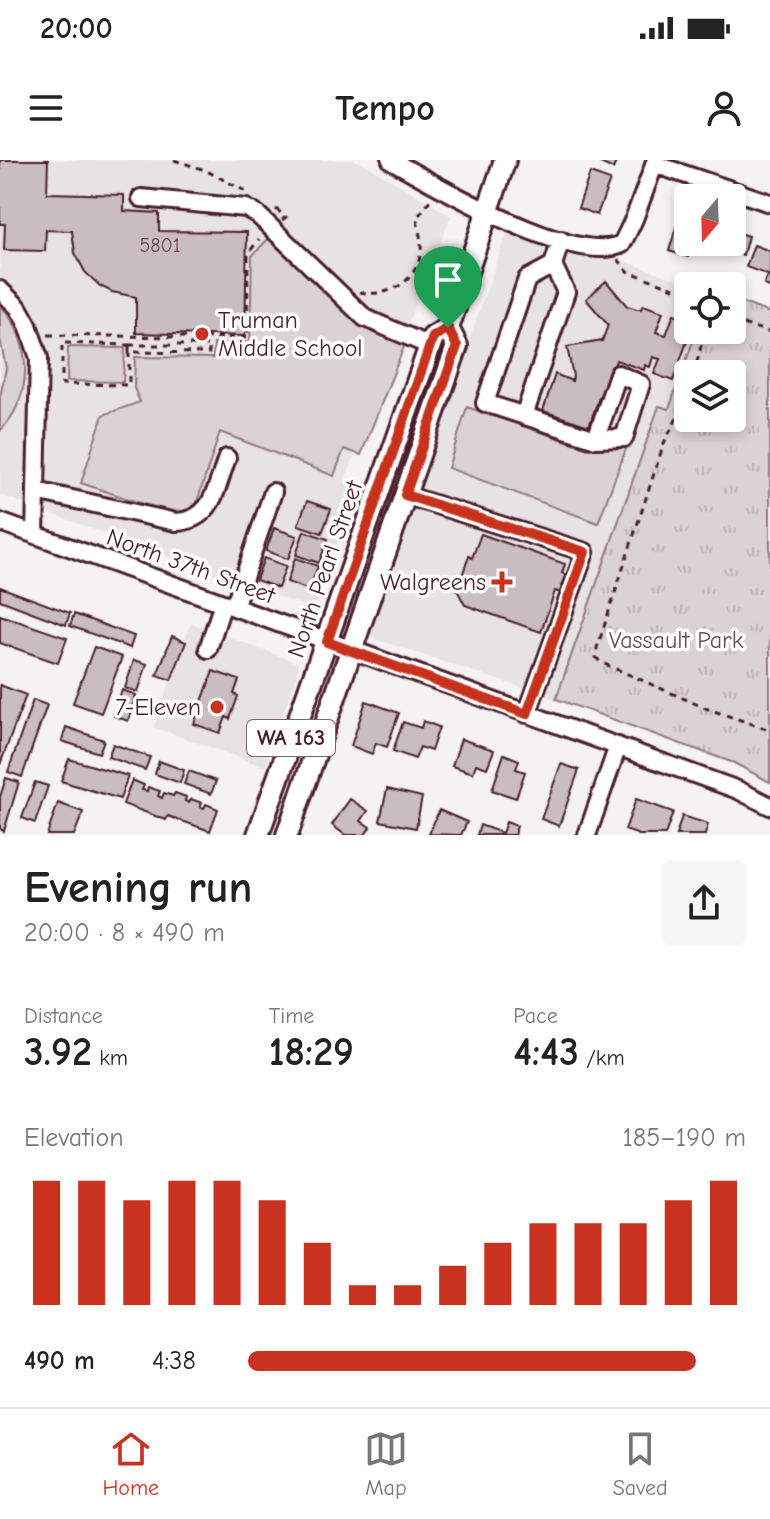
<!DOCTYPE html>
<html lang="en">
<head>
<meta charset="utf-8">
<style>
	:root { --surface:#fff; --page:#f6f6f6; --text:#222; --muted:#767676; --line:#e0e0e0; --accent:#c8321e }
	body { margin:0; font-family:"Comic Neue",sans-serif; background:var(--page); color:var(--text); height:100vh; display:flex; flex-direction:column; font-size:30px; white-space:nowrap }
	* { box-sizing:border-box; margin:0 }
	p { font-size:26px; color:var(--muted) }
	.icon { flex:none; width:44px; height:44px; fill:none; stroke:currentColor; stroke-width:2; stroke-linecap:round; stroke-linejoin:round }
	.map { position:relative; height:675px; overflow:hidden }
	.sheet { display:flex; flex-direction:column; background:var(--surface); flex:1 }
	.sheet>* { flex:none }
	.needle { width:52px; rotate:199deg }
	.fabs { position:absolute; left:674px; top:24px; display:grid; gap:16px }
	.fabs a { display:grid; place-items:center; width:72px; height:72px; border-radius:8px; background:var(--surface); box-shadow:0 4px 12px #0003; font-size:40px }
	.pin { position:absolute; display:grid; place-items:center; width:68px; height:68px; color:#fff; margin:-82px -34px; border-radius:50% 50% 50% 0; rotate:-45deg; box-shadow:0 0 8px #0007 }
	.pin .icon { rotate:45deg }
	.round { display:grid; place-items:center; flex:none; width:84px; height:84px; border-radius:8px; background:var(--page) }
	.headline { display:flex; align-items:center; justify-content:space-between; height:136px; padding:0 24px }
	h1 { font-size:44px; font-weight:700; line-height:60px }
	.metrics { display:grid; grid-template-columns:repeat(3,1fr); gap:12px; height:136px; padding:8px 24px }
	.metrics div { display:grid; align-content:center }
	.metrics b { font-size:40px; font-weight:700 }
	.metrics small { font-size:22px; font-weight:400 }
	.metrics p { font-size:22px }
	.chart { height:224px; padding:16px 24px }
	.chart p { display:flex; justify-content:space-between }
	.chart svg { width:100%; height:144px; margin-top:8px; stroke:var(--accent); stroke-width:6 }
	ul { padding:0 24px; list-style:none; font-size:26px }
	li { display:grid; grid-template-columns:128px 96px 1fr; align-items:center; height:60px }
	li i { height:20px; border-radius:10px; background:var(--accent) }
	.status { display:flex; justify-content:space-between; align-items:center; height:56px; padding:0 40px; background:var(--surface); direction:ltr }
	.status svg { height:22px; fill:currentColor }
	header { display:flex; justify-content:space-between; align-items:center; height:104px; padding:0 24px; background:var(--surface); font-size:36px; font-weight:700 }
	.tabs { display:flex; justify-content:space-around; align-items:center; height:112px; border-top:2px solid var(--line); background:var(--surface); font-size:22px; color:var(--muted) }
	.tabs a { display:grid; justify-items:center; gap:4px }
	.tabs .selected { color:var(--accent) }
	.map>svg:first-child { display:block }
	.built { fill:#e7e2e3 }
	.grass { fill:#dbd2d5; stroke:#927880; stroke-width:2 }
	.park { fill:url(#park-tufts); stroke:#927880; stroke-width:2; fill-rule:evenodd }
	.building { fill:#cabdc1; stroke:#4a1f2b; stroke-width:2 }
	.lines { fill:none; stroke-linecap:round; stroke-linejoin:round }
	.minor-casing { stroke:#4a1f2b; stroke-width:22 }
	.major-casing { stroke:#4a1f2b; stroke-width:26 }
	.path { stroke:#4a1f2b; stroke-width:3; stroke-dasharray:6 6; stroke-linecap:butt }
	.minor { stroke:#fff; stroke-width:16 }
	.major { stroke:#fff; stroke-width:20 }
	.route-casing { stroke:#fff; stroke-width:16 }
	.route { stroke:#c8321e; stroke-width:10 }
	.poi-dot { fill:#c8321e; stroke:#fff; stroke-width:3 }
	.labels { text-anchor:middle; dominant-baseline:central; stroke-width:7; stroke-linejoin:round; paint-order:stroke }
	.number-label { font-size:20px; fill:#6a4650 }
	.shield { fill:#fff; stroke:#80626b; stroke-width:2 }
	.shield-label { font-size:22px; font-weight:bold; fill:#4a1f2b }
	.poi-label { font-size:24px; fill:#4a1f2b; stroke:#fff; text-anchor:end }
	.street-label { font-size:24px; fill:#4a1f2b; stroke:#fff }
	.park-label { font-size:24px; fill:#6e4c56; stroke:#fff }
</style>
</head>
<body>
<div class="status"><b>20:00</b><svg viewBox="0 0 49 12"><path d="M0 12V9h3v3zM5 12V6h3v6zM10 12V3h3v9zM15 12V0h3v12zM26 1h20v11H26zM47 4h2v5h-2z"/></svg></div>
<header><svg class="icon" aria-label="menu" viewBox="0 0 24 24"><path d="M4 6h16M4 12h16M4 18h16"/></svg>Tempo<svg class="icon" aria-label="person" viewBox="0 0 24 24"><circle cx="12" cy="8" r="4"/><path d="M4 21q1-7 8-7t8 7"/></svg></header>
<div class="map">
<svg width="770" height="675" viewBox="0 0 770 675">
	<defs>
		<pattern id="park-tufts" width="24" height="20" patternUnits="userSpaceOnUse" patternTransform="scale(2)"><rect width="24" height="20" fill="#dbd2d5"/><path d="M3 7l-1-3M5 7V3M7 7l1-3M15 17l-1-3M17 17v-4M19 17l1-3" fill="none" stroke="#bdb4b7"/></pattern>
	</defs>
	<rect width="100%" height="100%" fill="#f4f2f2"/>
	<filter id="ink" filterUnits="userSpaceOnUse"><feTurbulence type="fractalNoise" baseFrequency=".0125" numOctaves="2"/><feDisplacementMap in="SourceGraphic" scale="16" xChannelSelector="R" yChannelSelector="G"/><feConvolveMatrix kernelMatrix="1 2 1 2 8 2 1 2 1" color-interpolation-filters="sRGB"/></filter>
	<g filter="url(#ink)">
		<path class="built" d="M 0,0 L 353,0 L 365,4 L 451,56 L 344,322 L 356,327 L 315,450 L 0,335 Z
			M 511,61 L 695,126 L 688,126 L 688,170 L 697,170 L 669,249 L 659,246 L 556,539 L 375,479 L 370,474 L 370,463 Z
			M 191,463 L 298,503 L 299,508 L 265,607 L 154,567 Z"/>
		<path class="grass" d="M 269,78 L 328,136 L 363,165 L 405,184 L 361,295 L 344,289 L 334,316 L 220,272 L 195,348 L 188,354 L 176,355 L 81,323 L 103,255 L 140,242 L 134,228 L 135,197 L 213,198 L 214,184 L 250,182 L 252,96 Z
			M 0,145 C 33,180 34,237 0,271 L 0,237 L 6,208 L 0,179 Z
			M 68,187 L 125,188 L 123,222 L 67,221 Z
			M 467,247 L 587,288 L 622,285 L 629,281 L 598,363 L 448,308 Z"/>
		<path class="park" d="M 732,139 L 770,153 L 770,622 L 734,603 L 556,539 L 659,246 L 669,249 L 697,170 L 732,170 ZM 688,214 L 732,214 L 732,258 L 688,258 Z"/>
		<path class="building" d="M 0,0 L 48,0 L 47,33 L 124,35 L 124,51 L 159,53 L 159,71 L 247,72 L 245,176 L 136,173 L 136,137 L 112,132 L 100,126 L 85,112 L 75,93 L 72,71 L 46,70 L 45,91 L 4,90 L 5,64 L 0,64 Z
			M 594,0 L 617,0 L 613,9 Z
			M 590,13 L 610,20 L 597,55 L 578,48 Z
			M 680,54 L 688,57 L 688,82 L 693,82 L 688,97 L 669,91 Z
			M 732,71 L 748,76 L 743,95 L 706,85 L 706,82 L 732,82 Z
			M 754,85 L 770,91 L 770,127 L 764,125 L 768,115 L 746,107 Z
			M 606,121 L 627,146 L 637,149 L 641,149 L 643,145 L 663,152 L 656,172 L 666,175 L 674,154 L 688,159 L 688,170 L 691,170 L 673,221 L 654,214 L 660,199 L 653,197 L 650,207 L 645,205 L 644,210 L 616,200 L 604,236 L 600,235 L 589,266 L 543,251 L 555,214 L 572,221 L 573,216 L 567,187 L 602,181 L 608,165 L 586,139 Z
			M 307,341 L 331,349 L 322,373 L 298,365 Z
			M 274,368 L 297,376 L 288,399 L 266,391 Z
			M 304,371 L 328,379 L 319,403 L 296,395 Z
			M 481,374 L 565,404 L 562,413 L 574,418 L 567,435 L 555,431 L 541,472 L 465,445 L 457,430 L 469,396 L 472,398 Z
			M 264,398 L 286,406 L 278,428 L 256,420 Z
			M 295,398 L 318,406 L 309,430 L 287,422 Z
			M 0,427 L 70,453 L 66,465 L 0,440 Z
			M 74,454 L 134,476 L 130,488 L 70,466 Z
			M 0,455 L 67,478 L 58,503 L 0,483 Z
			M 172,476 L 186,482 L 171,520 L 157,515 Z
			M 94,487 L 122,497 L 101,553 L 73,543 Z
			M 134,500 L 147,504 L 138,532 L 125,528 Z
			M 213,511 L 239,520 L 234,534 L 238,536 L 230,559 L 226,557 L 220,573 L 194,564 Z
			M 0,525 L 26,535 L 0,605 Z
			M 122,530 L 136,535 L 128,561 L 114,556 Z
			M 33,540 L 47,545 L 22,617 L 8,612 Z
			M 366,541 L 399,553 L 387,587 L 376,583 L 372,594 L 351,586 Z
			M 423,561 L 439,567 L 431,591 L 420,587 L 415,599 L 393,591 L 403,562 L 421,568 Z
			M 66,567 L 104,580 L 99,593 L 62,581 Z
			M 461,579 L 494,590 L 487,608 L 476,604 L 473,613 L 452,606 Z
			M 113,584 L 150,597 L 145,610 L 108,597 Z
			M 504,594 L 519,600 L 516,609 L 525,612 L 516,638 L 492,630 Z
			M 69,599 L 128,616 L 120,639 L 61,621 Z
			M 159,601 L 184,610 L 180,623 L 155,614 Z
			M 561,604 L 579,610 L 559,666 L 541,659 Z
			M 189,611 L 216,621 L 211,634 L 184,624 Z
			M 6,618 L 19,622 L 4,671 L 0,669 L 0,637 Z
			M 132,620 L 144,625 L 142,630 L 147,631 L 148,627 L 160,631 L 158,636 L 162,638 L 164,633 L 173,636 L 175,633 L 186,637 L 185,641 L 189,643 L 191,639 L 202,643 L 200,647 L 204,648 L 206,644 L 218,649 L 210,671 L 168,656 L 166,660 L 123,644 Z
			M 35,622 L 48,626 L 35,663 L 22,658 Z
			M 387,629 L 422,637 L 416,668 L 380,661 Z
			M 350,639 L 368,651 L 361,661 L 370,667 L 365,675 L 345,675 L 332,665 Z
			M 636,639 L 673,652 L 665,675 L 639,675 L 625,670 Z
			M 58,643 L 83,652 L 74,675 L 47,675 Z
			M 439,650 L 467,662 L 461,675 L 429,674 Z
			M 682,656 L 708,664 L 705,675 L 676,675 Z
			M 506,662 L 517,666 L 514,675 L 477,675 L 480,665 L 502,673 Z"/>
		<g class="lines">
			<g class="minor-casing">
				<path id="minor" d="M 391,0 C 435,25 575,107 622,84 L 634,59 L 656,0
					M 654,4 L 770,43
					M 141,38 L 246,48 L 258,55 L 365,158 L 430,186
					M 561,80 L 553,105 L 527,119 L 485,243 L 596,279 L 624,278 L 641,224 L 618,214 L 596,279
					M 0,130 L 18,147 L 28,165 L 39,198 L 35,375
					M 524,256 L 566,132 L 553,105
					M 36,331 L 176,362 C 213,360 216,328 227,298
					M 405,335 L 585,392 L 527,554
					M 0,362 L 738,630 L 770,646
					M 234,447 L 273,332
					M 208,489 L 223,443
					M 587,675 L 618,586"/>
			</g>
			<g class="major-casing">
				<path id="major" d="M 258,675 L 433,177 L 448,168 L 505,0
					M 287,675 L 457,186 L 448,168"/>
			</g>
			<path class="path" d="M 174,0 L 205,10 L 247,32
				M 276,49 L 286,57 L 282,60
				M 618,99 L 627,111 L 688,133
				M 360,132 C 389,138 417,122 421,91 C 422,79 418,69 417,58 L 430,40
				M 732,161 L 770,172
				M 48,175 L 247,178 L 248,94 L 259,79
				M 129,185 L 209,185 L 209,193 L 129,192 Z
				M 129,192 L 129,225 L 62,224 L 62,183 L 129,185
				M 694,214 L 704,174 L 708,170
				M 688,237 L 664,283 L 597,488 L 596,497 L 600,502 L 708,549 L 770,570"/>
			<use href="#minor" class="minor"/>
			<use href="#major" class="major"/>
		</g>
	</g>
	<g class="lines" filter="url(#ink)">
		<g class="route-casing">
			<path id="route" d="M 448,168 L 457,186 L 405,335 L 585,392 L 527,554 L 327,482 L 433,177 Z"/>
		</g>
		<use href="#route" class="route"/>
	</g>
	<g class="poi-dot">
		<circle cx="202" cy="174" r="8"/>
		<path d="M498 410h8v8h8v8h-8v8h-8v-8h-8v-8h8z"/>
		<circle cx="217" cy="547" r="8"/>
	</g>
	<g class="labels">
		<g class="number-label">
			<text x="160" y="85">5801</text>
		</g>
		<rect class="shield" x="247" y="560" width="88" height="36" rx="6"/>
		<g class="shield-label">
			<text x="291" y="578">WA 163</text>
		</g>
		<g class="poi-label">
			<text x="218" y="160" text-anchor="start">Truman<tspan x="218" dy="28">Middle School</tspan></text>
			<text x="486" y="422">Walgreens</text>
			<text x="201" y="547">7-Eleven</text>
		</g>
		<g class="street-label">
			<text transform="translate(191 406) rotate(20)">North 37th Street</text>
			<text transform="translate(325 409) rotate(-71)">North Pearl Street</text>
		</g>
		<g class="park-label">
			<text x="676" y="480">Vassault Park</text>
		</g>
	</g>
</svg>
<div class="fabs">
<a><svg class="needle" viewBox="-14 -14 28 28"><path d="M0-13l5 13h-10z" fill="#e53935"/><path d="M0 13l5-13h-10z" fill="#767676"/></svg></a>
<a><svg class="icon" aria-label="locate" viewBox="0 0 24 24"><circle cx="12" cy="12" r="6"/><path d="M12 2v4M12 18v4M2 12h4M18 12h4"/></svg></a>
<a><svg class="icon" aria-label="layers" viewBox="0 0 24 24"><path d="M12 4l9 5-9 5-9-5zM3 14l9 5 9-5"/></svg></a>
</div>
<div class="pin" style="left:448px;top:168px;background:#1e9e55"><svg class="icon" aria-label="arrive" viewBox="0 0 24 24"><path d="M6 21V4h12l-3 4 3 4H6"/></svg></div>
</div>
<section class="sheet">
<div class="headline"><div><h1>Evening run</h1><p>20:00 · 8 × 490 m</p></div><a class="round"><svg class="icon" aria-label="share" viewBox="0 0 24 24"><path d="M12 15V3M7 8l5-5 5 5M5 13v7h14v-7"/></svg></a></div>
<div class="metrics">
<div><p>Distance</p><b>3.92<small> km</small></b></div>
<div><p>Time</p><b>18:29</b></div>
<div><p>Pace</p><b>4:43<small> /km</small></b></div>
</div>
<div class="chart"><p><span>Elevation</span>185–190 m</p>
<svg viewBox="0 0 160 44" preserveAspectRatio="none"><path d="M5 44V6M15 44V6M25 44V12M35 44V6M45 44V6M55 44V12M65 44V25M75 44V38M85 44V38M95 44V32M105 44V25M115 44V19M125 44V19M135 44V19M145 44V12M155 44V6"/></svg>
</div>
<ul>
<li><b>490 m</b>4:38<i style="width:90%"></i></li>
</ul>
</section>
<nav class="tabs">
<a class="selected"><svg class="icon" aria-label="home" viewBox="0 0 24 24"><path d="M3 11l9-7 9 7M6 9v11h12V9"/></svg>Home</a>
<a><svg class="icon" aria-label="map" viewBox="0 0 24 24"><path d="M3 6l6-2 6 2 6-2v14l-6 2-6-2-6 2zM9 4v14M15 6v14"/></svg>Map</a>
<a><svg class="icon" aria-label="saved" viewBox="0 0 24 24"><path d="M7 4h10v16l-5-4-5 4z"/></svg>Saved</a>
</nav>
</body>
</html>
